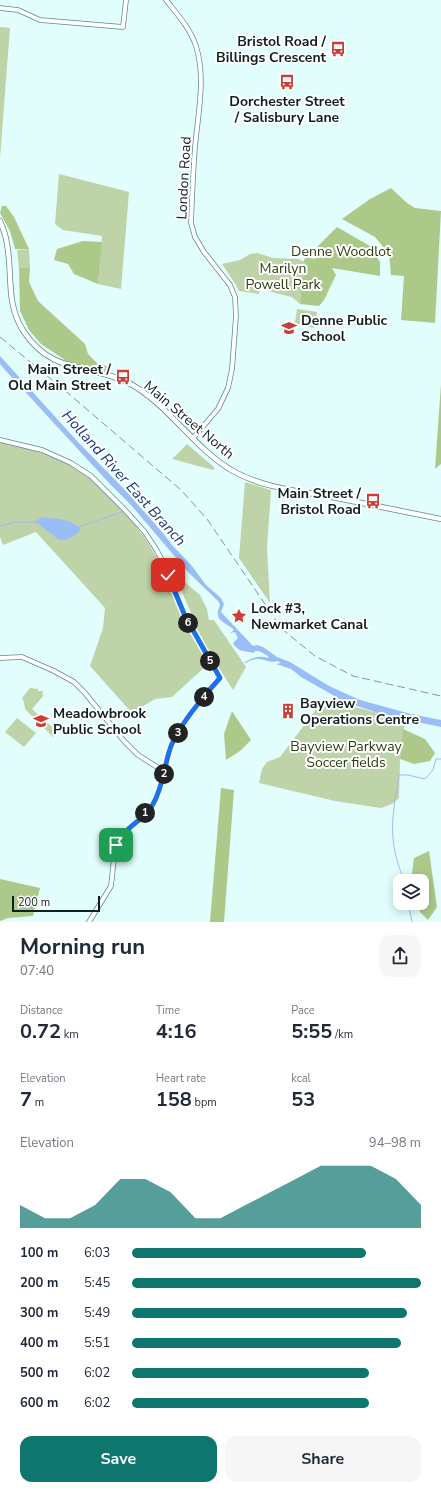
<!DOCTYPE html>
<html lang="en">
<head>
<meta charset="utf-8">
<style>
	:root { --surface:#fff; --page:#f6f6f7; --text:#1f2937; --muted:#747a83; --accent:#0f766e }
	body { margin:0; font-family:"Nunito Sans",sans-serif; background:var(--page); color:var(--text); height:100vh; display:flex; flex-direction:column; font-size:15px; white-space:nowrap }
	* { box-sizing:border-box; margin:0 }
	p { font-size:13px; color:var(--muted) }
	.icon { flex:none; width:22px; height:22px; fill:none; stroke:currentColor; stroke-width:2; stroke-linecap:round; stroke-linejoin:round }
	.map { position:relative; height:922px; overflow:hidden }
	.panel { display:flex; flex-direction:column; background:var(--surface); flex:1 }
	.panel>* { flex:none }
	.controls { position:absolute; left:393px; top:874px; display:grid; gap:8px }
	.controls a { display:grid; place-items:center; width:36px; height:36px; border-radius:8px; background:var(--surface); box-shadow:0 2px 10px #0003; font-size:20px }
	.scale { position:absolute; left:12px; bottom:10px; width:88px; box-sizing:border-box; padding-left:4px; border:2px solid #0e2020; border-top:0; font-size:11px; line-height:14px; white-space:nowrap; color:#0e2020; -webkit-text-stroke:3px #fff; paint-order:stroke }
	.pin { position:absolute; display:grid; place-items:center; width:34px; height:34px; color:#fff; margin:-17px; border-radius:8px; box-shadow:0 2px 6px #0006 }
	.km { position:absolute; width:20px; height:20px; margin:-10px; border-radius:50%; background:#222; color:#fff; font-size:11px; line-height:20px; text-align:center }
	.round { display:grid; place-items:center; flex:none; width:42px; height:42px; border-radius:12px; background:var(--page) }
	.summary { display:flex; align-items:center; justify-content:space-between; height:68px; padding:0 20px }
	h1 { font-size:22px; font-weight:700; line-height:30px }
	.metrics { display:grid; grid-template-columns:repeat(3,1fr); gap:6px; height:68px; padding:4px 20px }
	.metrics div { display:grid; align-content:center }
	.metrics b { font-size:20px; font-weight:700 }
	.metrics small { font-size:11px; font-weight:400 }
	.metrics p { font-size:11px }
	.chart { height:112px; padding:8px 20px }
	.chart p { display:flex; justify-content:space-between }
	.chart svg { width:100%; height:72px; margin-top:4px; fill:var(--accent); opacity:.7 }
	.primary-button { display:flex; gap:8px; margin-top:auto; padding:8px 20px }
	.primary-button a { flex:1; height:46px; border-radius:12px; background:var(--accent); color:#fff; font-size:16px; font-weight:700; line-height:46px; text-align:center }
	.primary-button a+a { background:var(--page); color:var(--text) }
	ul { padding:0 20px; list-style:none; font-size:13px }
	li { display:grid; grid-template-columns:64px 48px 1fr; align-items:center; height:30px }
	li i { height:10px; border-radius:5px; background:var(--accent) }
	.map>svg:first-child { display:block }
	.green { fill:#bfd3a8 }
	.forest { fill:#adc98a }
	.water { fill:#9bbdf6 }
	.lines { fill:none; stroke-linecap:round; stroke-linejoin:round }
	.stream { stroke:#9bbdf6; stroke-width:1 }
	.tertiary-casing { stroke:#5e8989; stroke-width:5.5 }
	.secondary-casing { stroke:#5e8989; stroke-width:6 }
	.tertiary { stroke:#fff; stroke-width:4 }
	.secondary { stroke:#fff; stroke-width:4.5 }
	.rail { stroke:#819998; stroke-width:1; stroke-dasharray:8 4; stroke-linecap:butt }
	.route-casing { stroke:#fff; stroke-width:8 }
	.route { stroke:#1a73e8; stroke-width:5 }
	.labels { text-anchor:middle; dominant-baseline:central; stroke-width:4; stroke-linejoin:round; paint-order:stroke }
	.poi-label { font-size:14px; font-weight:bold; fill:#0e2020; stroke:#fff; text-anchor:start }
	.street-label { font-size:14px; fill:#0e2020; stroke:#fff }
	.park-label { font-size:14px; fill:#2b3d0f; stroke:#fff }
	.water-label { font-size:15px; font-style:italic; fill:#133779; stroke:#fff }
</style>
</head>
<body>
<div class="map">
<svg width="441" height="922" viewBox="0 0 441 922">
	<rect width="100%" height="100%" fill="#e1fdfc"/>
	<path class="green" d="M 0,27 L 10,28 L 0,158 Z
		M 59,174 L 129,192 L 121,289 L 98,284 L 102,236 L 63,230 L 55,224 Z
		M 29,249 L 30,267 L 19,268 L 17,250 Z
		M 257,253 L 273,258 L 299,259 L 308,265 L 302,280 L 300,304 L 292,297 L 275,293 L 260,288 L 259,294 L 239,291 L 236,285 L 222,264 L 240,260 L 250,254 Z
		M 297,309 L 317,312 L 314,328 L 295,323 Z
		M 0,442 C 24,448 50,453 72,466 C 101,483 134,520 152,549 C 160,561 164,577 171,590 C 182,615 196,639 208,664 L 172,697 L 155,699 L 132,713 L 90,666 L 103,628 L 105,608 L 36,532 L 3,545 L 0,537 Z
		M 187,444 L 215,468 L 213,470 L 172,459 Z
		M 245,482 L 271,490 L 267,548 L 270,603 L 239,558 Z
		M 180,576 L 188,585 L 200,595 L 207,609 L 209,620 L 214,620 L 246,667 L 233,690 L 190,622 L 195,621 L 184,597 L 177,577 Z
		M 30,688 L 38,689 L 38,691 L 43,691 L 42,694 L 44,695 L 32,709 L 58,732 L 53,737 L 25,709 L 24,702 L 22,698 Z
		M 324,699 L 405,720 L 400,759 L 399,798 L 392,804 L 381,808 L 335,801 L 259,783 L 262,769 L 267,762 L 280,757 Z
		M 17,718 L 36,733 L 24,747 L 5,732 Z"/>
	<path class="forest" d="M 391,188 L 407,203 L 415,208 L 441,211 L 435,323 L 401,320 L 404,276 L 391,275 L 389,254 L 375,237 L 342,219 L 370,199 Z
		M 2,206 L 6,206 L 14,217 L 29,249 L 15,249 L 10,231 L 0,213 Z
		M 337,227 L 370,246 L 380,262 L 380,276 L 332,268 L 336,275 L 324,300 L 319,306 L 300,304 L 302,280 L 308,265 L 303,262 L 306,257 L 315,259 L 317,247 Z
		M 83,241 L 102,242 L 98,284 L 74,274 L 68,264 L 54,260 L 57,249 Z
		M 30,267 L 29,282 L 38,301 L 85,344 L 88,354 L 97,363 L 110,367 L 108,373 L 68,362 L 41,344 L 29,330 L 20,311 L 19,268 Z
		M 441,384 L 441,464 L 435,469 Z
		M 232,711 L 251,740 L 240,751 L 226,760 L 224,734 Z
		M 403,729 L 425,739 L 435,753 L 430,761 L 414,764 L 400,759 Z
		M 221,788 L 234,790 L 224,922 L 210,922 Z
		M 429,851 L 437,907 L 428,920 L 421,913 L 414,903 L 422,903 L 422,881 L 411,881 L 414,858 Z
		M 0,879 L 40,888 L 33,916 L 8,918 L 0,921 Z"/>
	<path class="water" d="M 0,356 L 78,442 L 125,490 L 163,533 L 172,545 L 192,566 L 206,585 L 221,598 L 224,604 L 221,612 L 253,646 L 257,645 L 263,647 L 277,657 L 290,662 L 329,686 L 360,700 L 411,714 L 441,720 L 441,727 L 384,715 L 345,702 L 301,677 L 291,669 L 276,664 L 281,663 L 277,661 C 269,665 260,653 246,663 L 244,663 C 251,658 259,655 268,658 L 268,656 L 259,651 L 255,651 L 254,653 C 244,651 238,652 233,643 L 238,638 L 235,632 L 230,633 L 234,630 C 224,621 213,621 220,605 L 219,602 L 188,572 L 131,505 L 109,483 L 6,371 L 0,364 Z
		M 42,517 C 57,519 70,518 81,529 C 75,537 69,540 59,540 L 40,525 L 34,522 Z"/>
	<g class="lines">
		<path class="stream" d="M 0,526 L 15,522 L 35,522
			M 78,527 L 122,512
			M 46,529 L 46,530 L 51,532
			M 404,881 C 399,867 394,853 393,838 C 391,819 396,794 399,775 L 408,775 L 425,779 L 433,770 L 436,759 L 441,759
			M 408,903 L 412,922"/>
		<g class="tertiary-casing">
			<path id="tertiary" d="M 166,0 C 177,14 190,28 196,46 C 206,78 198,114 195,147 C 193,172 192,198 191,223 L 195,237 L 204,252 L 230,285 L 235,297 L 236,316 L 232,369 L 228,388 L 218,409 L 193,438
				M 0,8 L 18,10 L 40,20 L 123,27 L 126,0
				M 0,440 L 42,450 L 71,463 L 91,476 L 124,509 L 144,531 L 156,549 L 163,562 L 185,616 L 220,678 L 195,709 L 174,739 L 167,759 L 164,777 L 154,803 L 121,836 L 115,849 L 111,886 L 89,922
				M 0,658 L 22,657 L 54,671 L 74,682 L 85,693 L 124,741 L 138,755 L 165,772"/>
		</g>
		<g class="secondary-casing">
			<path id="secondary" d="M 0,221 C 3,228 6,236 7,244 C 13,275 5,303 24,332 C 52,374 88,364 127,382 C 168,403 193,448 233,471 C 263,488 299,491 332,497 C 368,504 405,512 441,519"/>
		</g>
		<use href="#tertiary" class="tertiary"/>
		<use href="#secondary" class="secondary"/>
		<path class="rail" d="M 0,337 L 69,394 L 181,490 L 207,519 L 282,629 L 315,656 L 353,676 L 441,696"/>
	</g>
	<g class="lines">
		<g class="route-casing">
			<path id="route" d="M 116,845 C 125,826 144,821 153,804 C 163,787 164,767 170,749 C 177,728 205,694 220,678 L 185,616 L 168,575"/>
		</g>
		<use href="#route" class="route"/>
	</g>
	<defs>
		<g id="bus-bare" transform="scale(1.2)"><path d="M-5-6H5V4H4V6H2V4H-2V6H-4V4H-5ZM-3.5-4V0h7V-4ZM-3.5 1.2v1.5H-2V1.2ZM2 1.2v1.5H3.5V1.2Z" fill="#cc3e35" stroke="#fff" stroke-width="2.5" paint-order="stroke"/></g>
		<g id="school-bare" transform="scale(1.2)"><path d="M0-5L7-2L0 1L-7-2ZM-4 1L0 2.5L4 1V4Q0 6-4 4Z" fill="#cc3e35" stroke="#fff" stroke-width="2.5" paint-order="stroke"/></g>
		<g id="sight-bare" transform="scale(1.2)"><path d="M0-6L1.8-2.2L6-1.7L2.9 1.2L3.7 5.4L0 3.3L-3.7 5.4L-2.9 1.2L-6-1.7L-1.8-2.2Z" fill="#cc3e35" stroke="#fff" stroke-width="2.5" paint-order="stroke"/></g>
		<g id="building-bare" transform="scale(1.2)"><path d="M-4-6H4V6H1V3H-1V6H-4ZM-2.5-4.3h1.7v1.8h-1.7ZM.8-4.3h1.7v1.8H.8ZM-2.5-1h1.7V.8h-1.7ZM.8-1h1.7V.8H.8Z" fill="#cc3e35" stroke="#fff" stroke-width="2.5" paint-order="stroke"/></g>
	</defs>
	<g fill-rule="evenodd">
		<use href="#bus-bare" x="338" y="49"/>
		<use href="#bus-bare" x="287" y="82"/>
		<use href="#school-bare" x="289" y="328"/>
		<use href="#bus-bare" x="123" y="377"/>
		<use href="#bus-bare" x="373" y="501"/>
		<use href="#sight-bare" x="239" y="616"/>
		<use href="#building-bare" x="288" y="711"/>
		<use href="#school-bare" x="41" y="721"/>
	</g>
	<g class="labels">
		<g class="poi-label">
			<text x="326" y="41" text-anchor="end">Bristol Road /<tspan x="326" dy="16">Billings Crescent</tspan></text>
			<text x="287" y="101" text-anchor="middle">Dorchester Street<tspan x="287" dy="16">/ Salisbury Lane</tspan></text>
			<text x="301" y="320">Denne Public<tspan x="301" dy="16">School</tspan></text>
			<text x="111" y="369" text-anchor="end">Main Street /<tspan x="111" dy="16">Old Main Street</tspan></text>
			<text x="361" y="493" text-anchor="end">Main Street /<tspan x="361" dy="16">Bristol Road</tspan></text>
			<text x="251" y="608">Lock #3,<tspan x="251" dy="16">Newmarket Canal</tspan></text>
			<text x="300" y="703">Bayview<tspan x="300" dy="16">Operations Centre</tspan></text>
			<text x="53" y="713">Meadowbrook<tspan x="53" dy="16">Public School</tspan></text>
		</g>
		<g class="street-label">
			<text transform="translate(184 178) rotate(-87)">London Road</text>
			<text transform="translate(189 420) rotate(40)">Main Street North</text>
		</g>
		<g class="park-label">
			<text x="341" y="251">Denne Woodlot</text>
			<text x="283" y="268">Marilyn<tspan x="283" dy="16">Powell Park</tspan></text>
			<text x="346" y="746">Bayview Parkway<tspan x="346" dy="16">Soccer fields</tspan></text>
		</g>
		<g class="water-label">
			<text transform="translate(124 478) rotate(48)">Holland River East Branch</text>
		</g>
	</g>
</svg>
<div class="controls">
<a><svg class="icon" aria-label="layers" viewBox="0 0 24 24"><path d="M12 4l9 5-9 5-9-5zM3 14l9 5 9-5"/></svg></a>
</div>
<div class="scale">200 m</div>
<div class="pin" style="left:116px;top:845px;background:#1e9e55"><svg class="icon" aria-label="arrive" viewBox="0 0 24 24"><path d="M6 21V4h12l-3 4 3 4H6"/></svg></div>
<div class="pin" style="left:168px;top:575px;background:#d93025"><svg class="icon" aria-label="check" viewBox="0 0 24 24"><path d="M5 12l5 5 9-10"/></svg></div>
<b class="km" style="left:145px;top:813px">1</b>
<b class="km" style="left:164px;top:774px">2</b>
<b class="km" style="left:178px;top:733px">3</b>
<b class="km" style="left:204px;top:697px">4</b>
<b class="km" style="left:210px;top:661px">5</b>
<b class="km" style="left:188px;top:623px">6</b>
</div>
<section class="panel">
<div class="summary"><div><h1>Morning run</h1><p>07:40</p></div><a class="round"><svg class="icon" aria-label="share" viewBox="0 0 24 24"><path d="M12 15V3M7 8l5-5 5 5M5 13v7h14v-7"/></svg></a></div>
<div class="metrics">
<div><p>Distance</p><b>0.72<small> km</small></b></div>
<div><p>Time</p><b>4:16</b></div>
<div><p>Pace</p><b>5:55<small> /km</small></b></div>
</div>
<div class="metrics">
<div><p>Elevation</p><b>7<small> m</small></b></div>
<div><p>Heart rate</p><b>158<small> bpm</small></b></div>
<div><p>kcal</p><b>53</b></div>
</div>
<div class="chart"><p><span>Elevation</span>94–98 m</p>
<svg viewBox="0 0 160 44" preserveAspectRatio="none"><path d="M0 44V30L10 38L20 38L30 30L40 14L50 14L60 22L70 38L80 38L90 30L100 22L110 14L120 6L130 6L140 6L150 14L160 30V44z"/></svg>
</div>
<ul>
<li><b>100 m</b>6:03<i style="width:81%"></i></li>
<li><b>200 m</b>5:45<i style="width:100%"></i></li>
<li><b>300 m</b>5:49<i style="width:95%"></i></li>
<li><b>400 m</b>5:51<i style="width:93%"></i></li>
<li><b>500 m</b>6:02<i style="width:82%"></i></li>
<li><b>600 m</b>6:02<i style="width:82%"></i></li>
</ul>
<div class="primary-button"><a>Save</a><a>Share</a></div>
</section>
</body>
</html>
